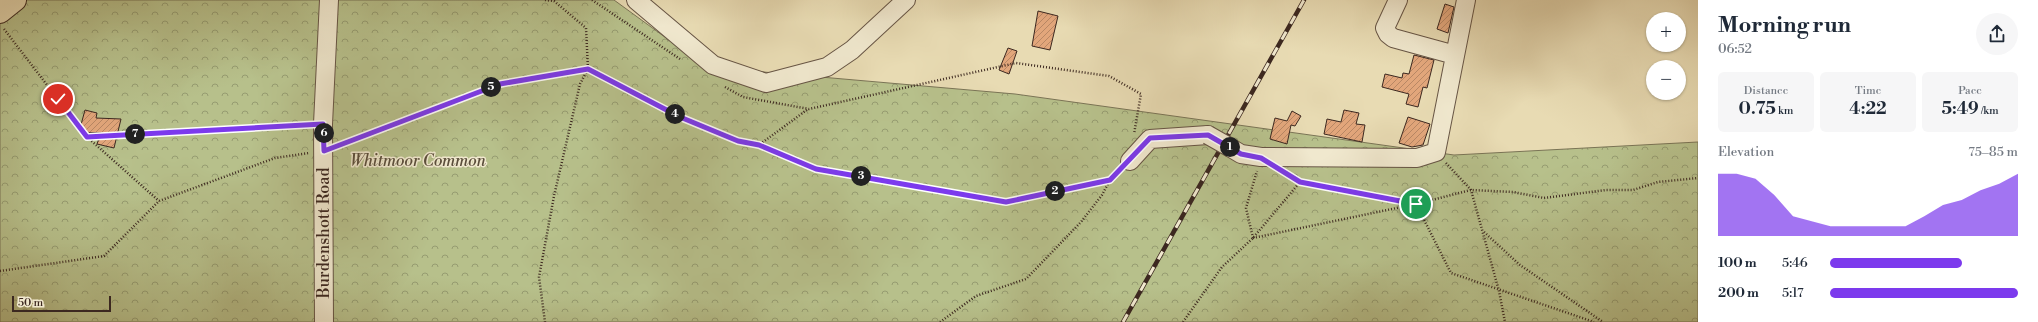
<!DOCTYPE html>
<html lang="en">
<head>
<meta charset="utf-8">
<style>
	:root { --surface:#fff; --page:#f6f6f7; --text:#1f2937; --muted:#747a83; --accent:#7c3aed }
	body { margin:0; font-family:"Libre Bodoni",serif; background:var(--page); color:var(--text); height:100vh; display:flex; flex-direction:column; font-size:15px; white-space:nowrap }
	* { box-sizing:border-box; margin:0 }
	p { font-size:13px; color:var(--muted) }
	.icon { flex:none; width:22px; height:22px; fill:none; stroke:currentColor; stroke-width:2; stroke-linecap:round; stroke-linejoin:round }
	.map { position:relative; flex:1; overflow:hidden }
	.side { display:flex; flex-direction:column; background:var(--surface); width:340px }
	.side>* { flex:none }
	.tools { position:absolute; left:1646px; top:12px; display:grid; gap:8px }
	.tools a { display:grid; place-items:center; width:40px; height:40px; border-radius:50%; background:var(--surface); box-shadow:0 1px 3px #0004; font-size:20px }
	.scale { position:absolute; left:12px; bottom:10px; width:99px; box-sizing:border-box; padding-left:4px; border:2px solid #3c2820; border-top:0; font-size:11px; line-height:14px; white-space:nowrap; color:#3c2820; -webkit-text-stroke:3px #f0e8ce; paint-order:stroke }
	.pin { position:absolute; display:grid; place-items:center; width:34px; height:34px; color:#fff; margin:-17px; border:2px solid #fff; border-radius:50%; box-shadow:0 1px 4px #0007 }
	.km { position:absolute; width:20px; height:20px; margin:-10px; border-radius:50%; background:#222; color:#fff; font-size:11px; line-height:20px; text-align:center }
	.round { display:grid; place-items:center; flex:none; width:42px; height:42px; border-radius:21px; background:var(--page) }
	.overview { display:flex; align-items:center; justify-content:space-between; height:68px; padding:0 20px }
	h1 { font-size:22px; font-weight:700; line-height:30px }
	.figures { display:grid; grid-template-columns:repeat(3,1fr); gap:6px; height:68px; padding:4px 20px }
	.figures div { display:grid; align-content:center; border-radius:6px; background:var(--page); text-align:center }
	.figures b { font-size:17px; font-weight:700 }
	.figures small { font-size:11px; font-weight:400 }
	.figures p { font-size:11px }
	.chart { height:112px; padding:8px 20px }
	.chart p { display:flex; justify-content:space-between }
	.chart svg { width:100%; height:72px; margin-top:4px; fill:var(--accent); opacity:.7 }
	ul { padding:0 20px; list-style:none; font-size:13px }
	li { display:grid; grid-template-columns:64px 48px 1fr; align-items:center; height:30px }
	li i { height:10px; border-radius:5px; background:var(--accent) }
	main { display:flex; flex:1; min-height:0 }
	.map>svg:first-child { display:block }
	.park { fill:url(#park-crowns); stroke:#7a7456 }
	.building { fill:url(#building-hatch); stroke:#3c2820 }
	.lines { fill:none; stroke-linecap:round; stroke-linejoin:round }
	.minor-casing { stroke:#675545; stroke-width:20 }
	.major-casing { stroke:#3c2820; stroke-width:24 }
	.path { stroke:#3c2820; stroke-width:2.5; stroke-dasharray:1 2; stroke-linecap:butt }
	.minor { stroke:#f0e8ce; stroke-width:18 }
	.major { stroke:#e8dbb3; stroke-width:22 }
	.rail-casing { stroke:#3c2820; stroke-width:4.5 }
	.rail { stroke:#f0e8ce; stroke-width:3; stroke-dasharray:9; stroke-linecap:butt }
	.minor-bridge-casing { stroke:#675545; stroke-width:20; stroke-linecap:butt }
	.minor-bridge { stroke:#f0e8ce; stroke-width:18 }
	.route-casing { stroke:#fff; stroke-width:8 }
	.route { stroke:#7c3aed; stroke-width:5 }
	.labels { text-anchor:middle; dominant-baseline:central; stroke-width:3; stroke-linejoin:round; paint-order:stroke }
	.park-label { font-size:16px; font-style:italic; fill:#5b4e3b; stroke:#f0e8ce }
	.street-label { font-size:16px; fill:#3c2820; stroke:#f0e8ce }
</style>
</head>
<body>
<main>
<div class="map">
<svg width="1698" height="322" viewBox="0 0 1698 322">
	<defs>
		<pattern id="park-crowns" width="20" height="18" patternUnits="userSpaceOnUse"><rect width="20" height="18" fill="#b7c08b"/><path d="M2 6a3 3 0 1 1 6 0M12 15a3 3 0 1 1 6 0" fill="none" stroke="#969c71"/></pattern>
		<pattern id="building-hatch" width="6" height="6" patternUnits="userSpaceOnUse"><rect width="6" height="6" fill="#e2a67b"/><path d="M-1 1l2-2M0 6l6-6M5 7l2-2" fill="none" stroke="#b88764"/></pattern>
	</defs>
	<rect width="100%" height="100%" fill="#e8dbb3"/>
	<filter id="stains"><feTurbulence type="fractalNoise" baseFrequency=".005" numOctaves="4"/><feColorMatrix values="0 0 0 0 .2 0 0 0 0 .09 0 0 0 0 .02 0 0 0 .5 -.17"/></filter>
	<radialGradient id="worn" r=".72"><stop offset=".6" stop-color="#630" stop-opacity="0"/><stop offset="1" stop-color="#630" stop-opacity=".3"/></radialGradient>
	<path class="park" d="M 0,0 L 614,0 L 706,67 L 1015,94 L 1454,155 L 1698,142 L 1698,322 L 0,322 Z"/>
	<path class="building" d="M 1445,4 L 1454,7 L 1448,33 L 1437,29 Z
		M 1038,11 L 1058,16 L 1050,50 L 1032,46 Z
		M 1008,48 L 1017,51 L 1009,74 L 999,70 Z
		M 1414,55 L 1434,60 L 1427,88 L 1423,87 L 1418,107 L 1406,104 L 1409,94 L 1382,87 L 1385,74 L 1402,78 L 1403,73 L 1409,74 Z
		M 85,110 L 97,113 L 96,118 L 121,119 L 114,148 L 97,144 L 101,133 L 79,132 Z
		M 1344,110 L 1359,113 L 1356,124 L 1365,125 L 1362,142 L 1324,134 L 1327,119 L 1341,122 Z
		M 1292,111 L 1301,116 L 1295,126 L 1291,125 L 1287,144 L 1270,139 L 1275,118 L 1287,121 Z
		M 1408,117 L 1430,124 L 1423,145 L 1412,147 L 1399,143 Z"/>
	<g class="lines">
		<g class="minor-casing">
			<path id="minor" d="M 636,0 L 713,65 L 766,83 L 827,67 L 852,50 L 906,0
				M 1398,0 L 1385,28 L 1388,34 L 1393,38 L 1455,55
				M 1231,148 L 1241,154 L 1261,157 L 1417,158 L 1436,152 L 1466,0
				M 1130,161 L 1150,139 L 1208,135
				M 324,322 L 323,124 L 329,0"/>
		</g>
		<g class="major-casing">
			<path id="major" d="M 0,12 L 15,0"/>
		</g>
		<path class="path" d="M 545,0 L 554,1 L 586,28 L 588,69 L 580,84 L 554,196 L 539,277 L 545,322
			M 592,0 L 680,59
			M 4,29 L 87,137 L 309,125
			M 725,87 L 743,97 L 809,109 L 1016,63 L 1109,76 L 1141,94 L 1134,134
			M 87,137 L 159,201
			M 759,145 L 816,169 L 1006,202 L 1109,180
			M 337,146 L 500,84 L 588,69 L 680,117 L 738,141 L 759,145 L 808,109
			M 1446,163 L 1471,190 L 1499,291 L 1505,322
			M 1286,173 L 1300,182 L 1414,204
			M 1416,204 L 1451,273 L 1594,322
			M 1484,232 L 1520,265 L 1603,322
			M 1253,238 L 1416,204 L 1471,190 L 1513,192 L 1544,198 L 1606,190 L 1633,190 L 1658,182 L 1698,178
			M 1253,238 L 1246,208 L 1257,171
			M 0,271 L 104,256 L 159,201 L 275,158 L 309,153
			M 940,322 L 976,296 L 1026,279 L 1081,222 L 1102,195 L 1110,180 L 1120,170
			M 1183,322 L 1222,267 L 1253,238 L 1300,182"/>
		<use href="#minor" class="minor"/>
		<use href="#major" class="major"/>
		<g class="rail-casing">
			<path id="rail" d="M 1123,322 L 1304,0"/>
		</g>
		<use href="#rail" class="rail"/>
		<g class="minor-bridge-casing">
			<path id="minor-bridge" d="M 1208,135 L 1231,148"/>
		</g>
		<use href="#minor-bridge" class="minor-bridge"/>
	</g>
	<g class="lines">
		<g class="route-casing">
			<path id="route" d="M 58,99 L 87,137 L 323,124 L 324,151 L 500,84 L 588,69 L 680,117 L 738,141 L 759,145 L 816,169 L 1006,202 L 1110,180 L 1150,138 L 1208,135 L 1241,154 L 1261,158 L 1300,182 L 1416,204"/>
		</g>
		<use href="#route" class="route"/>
	</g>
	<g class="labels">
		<g class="park-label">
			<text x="418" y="161">Whitmoor Common</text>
		</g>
		<g class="street-label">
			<text transform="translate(324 233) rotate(-90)">Burdenshott Road</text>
		</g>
	</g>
	<rect width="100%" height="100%" filter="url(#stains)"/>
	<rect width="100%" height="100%" fill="url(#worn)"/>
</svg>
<div class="tools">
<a>+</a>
<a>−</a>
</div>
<div class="scale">50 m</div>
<div class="pin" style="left:1416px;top:204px;background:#1e9e55"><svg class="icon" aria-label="arrive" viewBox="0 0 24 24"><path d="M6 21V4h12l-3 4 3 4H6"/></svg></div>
<div class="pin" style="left:58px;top:99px;background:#d93025"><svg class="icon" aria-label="check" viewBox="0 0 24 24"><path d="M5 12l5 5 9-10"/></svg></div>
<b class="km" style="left:1230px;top:147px">1</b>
<b class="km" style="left:1055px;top:191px">2</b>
<b class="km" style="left:861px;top:176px">3</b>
<b class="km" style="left:675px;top:114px">4</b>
<b class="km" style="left:491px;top:87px">5</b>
<b class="km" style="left:324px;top:133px">6</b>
<b class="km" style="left:135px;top:134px">7</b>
</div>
<section class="side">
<div class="overview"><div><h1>Morning run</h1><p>06:52</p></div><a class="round"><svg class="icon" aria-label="share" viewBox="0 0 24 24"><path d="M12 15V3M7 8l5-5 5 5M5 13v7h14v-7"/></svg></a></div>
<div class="figures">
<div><p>Distance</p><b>0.75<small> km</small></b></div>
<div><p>Time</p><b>4:22</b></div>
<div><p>Pace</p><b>5:49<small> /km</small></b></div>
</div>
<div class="chart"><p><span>Elevation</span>75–85 m</p>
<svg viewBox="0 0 160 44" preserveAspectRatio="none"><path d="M0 44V6L10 6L20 9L30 19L40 32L50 35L60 38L70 38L80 38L90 38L100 38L110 32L120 25L130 22L140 16L150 12L160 6V44z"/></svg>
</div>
<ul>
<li><b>100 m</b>5:46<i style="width:70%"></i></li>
<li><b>200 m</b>5:17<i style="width:100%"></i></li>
</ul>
</section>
</main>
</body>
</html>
